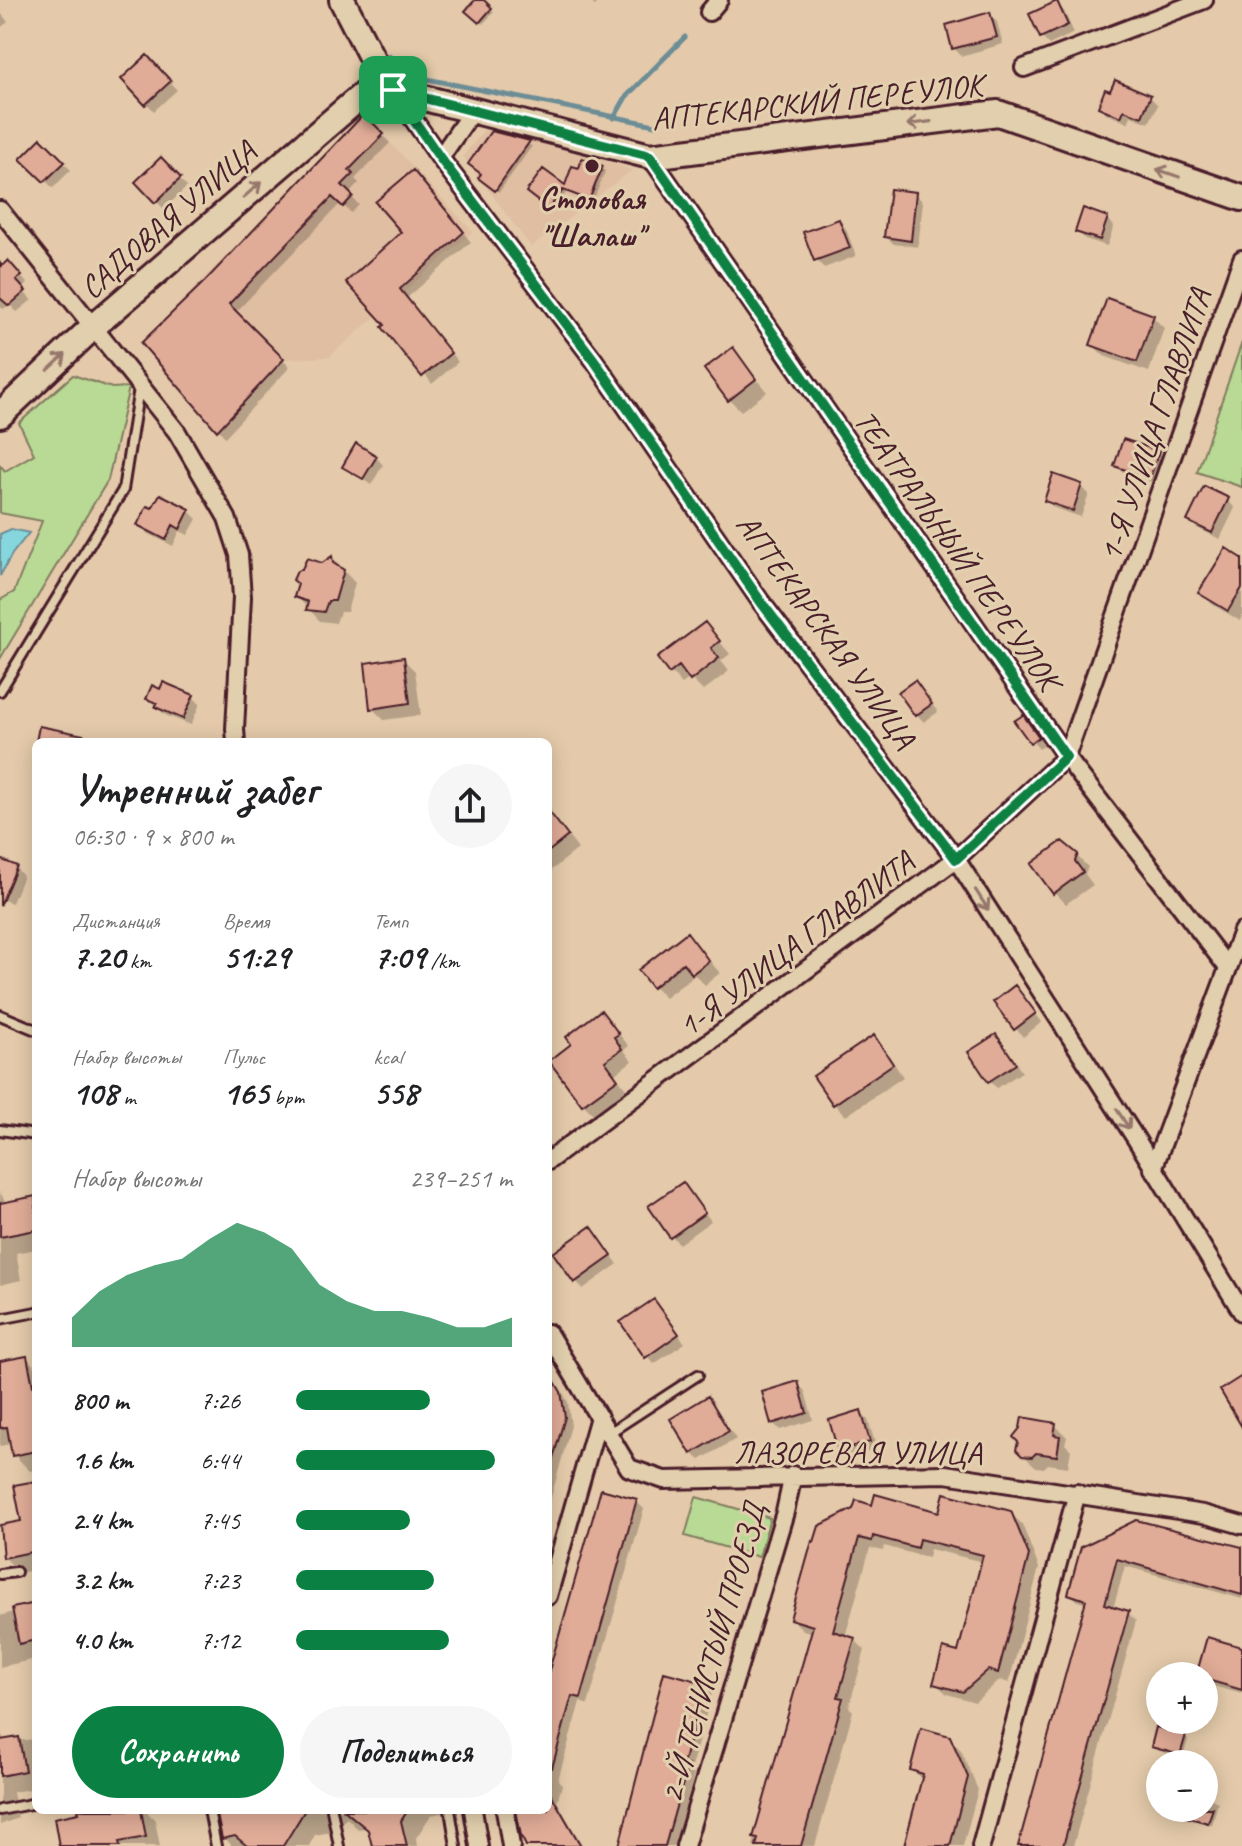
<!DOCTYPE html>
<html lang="ru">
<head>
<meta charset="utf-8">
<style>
	:root { --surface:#fff; --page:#f6f6f6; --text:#202124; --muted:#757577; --accent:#0b8043 }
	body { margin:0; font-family:Caveat,sans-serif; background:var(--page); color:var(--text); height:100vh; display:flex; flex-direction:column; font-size:30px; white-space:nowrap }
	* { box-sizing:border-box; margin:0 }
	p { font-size:26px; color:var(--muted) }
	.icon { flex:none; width:44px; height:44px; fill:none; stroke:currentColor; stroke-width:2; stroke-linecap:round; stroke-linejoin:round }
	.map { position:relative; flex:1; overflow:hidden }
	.drawer { position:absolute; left:32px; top:738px; width:520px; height:1076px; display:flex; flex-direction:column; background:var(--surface); border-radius:12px; box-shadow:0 4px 20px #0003 }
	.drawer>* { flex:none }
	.fabs { position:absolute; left:1146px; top:1662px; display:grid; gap:16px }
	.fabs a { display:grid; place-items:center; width:72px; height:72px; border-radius:50%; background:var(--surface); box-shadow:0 4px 20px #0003; font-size:40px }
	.pin { position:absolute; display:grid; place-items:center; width:68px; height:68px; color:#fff; margin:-34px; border-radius:16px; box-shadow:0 4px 12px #0006 }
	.round { display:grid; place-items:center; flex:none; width:84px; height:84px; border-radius:42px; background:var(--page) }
	.summary { display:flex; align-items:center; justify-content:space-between; height:136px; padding:0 40px }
	h1 { font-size:44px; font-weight:700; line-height:60px }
	.stats { display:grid; grid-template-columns:repeat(3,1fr); gap:12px; height:136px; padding:8px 40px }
	.stats div { display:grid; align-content:center }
	.stats b { font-size:34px; font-weight:700 }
	.stats small { font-size:22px; font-weight:400 }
	.stats p { font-size:22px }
	.chart { height:224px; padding:16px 40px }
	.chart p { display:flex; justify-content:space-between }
	.chart svg { width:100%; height:144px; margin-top:8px; fill:var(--accent); opacity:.7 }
	.button { display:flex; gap:16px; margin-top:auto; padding:16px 40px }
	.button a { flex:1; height:92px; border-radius:48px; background:var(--accent); color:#fff; font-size:32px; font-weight:700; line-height:92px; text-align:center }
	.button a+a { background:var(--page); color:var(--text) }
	ul { padding:0 40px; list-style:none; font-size:26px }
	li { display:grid; grid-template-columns:128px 96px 1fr; align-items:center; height:60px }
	li i { height:20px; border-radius:10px; background:var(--accent) }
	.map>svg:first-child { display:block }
	.built { fill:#e0bea2 }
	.green { fill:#b8da94; stroke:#817c60; stroke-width:2 }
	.water { fill:#85d7dd; stroke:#6d8d96; stroke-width:2 }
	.shadow { fill:#0003 }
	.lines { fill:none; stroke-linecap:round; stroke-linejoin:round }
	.stream { stroke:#6d8d96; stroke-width:5 }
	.building { fill:#e0ac97; stroke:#4a1f2b; stroke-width:2 }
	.lane-casing { stroke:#4a1f2b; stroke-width:14 }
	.street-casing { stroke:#4a1f2b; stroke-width:22 }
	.secondary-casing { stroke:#4a1f2b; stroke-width:30 }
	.lane { stroke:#e2cfad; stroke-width:8 }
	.street { stroke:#e2cfad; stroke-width:16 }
	.secondary { stroke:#e2cfad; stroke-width:24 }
	.oneway { stroke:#96776c }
	.route-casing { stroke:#fff; stroke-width:16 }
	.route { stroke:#0b8043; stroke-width:10 }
	.poi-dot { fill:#4a1f2b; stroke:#e2cfad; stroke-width:3 }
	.labels { text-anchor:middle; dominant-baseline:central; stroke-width:6; stroke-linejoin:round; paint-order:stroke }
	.street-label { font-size:32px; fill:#4a1f2b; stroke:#e2cfad }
	.poi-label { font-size:32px; font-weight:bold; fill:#4a1f2b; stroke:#e2cfad }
</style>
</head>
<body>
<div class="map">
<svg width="1242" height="1846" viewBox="0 0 1242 1846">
	<rect width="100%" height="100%" fill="#e4caaa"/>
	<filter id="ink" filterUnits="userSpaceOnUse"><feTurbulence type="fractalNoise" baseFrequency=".0125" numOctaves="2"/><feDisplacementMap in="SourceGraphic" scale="16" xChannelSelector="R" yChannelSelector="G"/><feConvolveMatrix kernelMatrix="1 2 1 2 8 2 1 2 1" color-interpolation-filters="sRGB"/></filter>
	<g filter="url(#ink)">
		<path class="built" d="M 364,114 L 473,232 L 329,357 L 284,359 L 217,431 L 141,343 Z
			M 491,121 L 632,170 L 531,247 L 463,156 Z"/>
		<path class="green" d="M 1242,342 L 1242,487 L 1197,472 Z
			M 73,375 L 112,388 L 129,387 L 108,480 L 0,659 L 0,600 L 14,592 L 42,521 L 0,513 L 0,465 L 5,471 L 34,454 L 19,423 Z
			M 696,1497 L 770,1518 L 759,1557 L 685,1536 Z"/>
		<path class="water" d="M 11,529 L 29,533 L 12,554 L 0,576 L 0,534 Z"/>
		<path class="shadow" d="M 478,0 L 494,12 L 483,24 L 468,11 Z
			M 588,0 L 600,0 L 595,6 Z
			M 1057,4 L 1064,11 L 1074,33 L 1049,45 L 1041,37 Z
			M 0,12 L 8,22 L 0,28 Z
			M 990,15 L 997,22 L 1003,44 L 961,56 L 954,48 Z
			M 147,58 L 177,90 L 154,111 L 124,79 Z
			M 1111,94 L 1150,97 L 1158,105 L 1149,123 L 1131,116 L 1128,123 L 1107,114 L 1100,106 Z
			M 364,117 L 390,143 L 355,179 L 359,183 L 349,194 L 359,205 L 351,213 L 341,203 L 235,313 L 290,367 L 225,437 L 218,429 L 206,283 Z
			M 492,133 L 532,146 L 499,192 L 484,181 Z
			M 41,141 L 71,170 L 53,188 L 23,159 Z
			M 161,160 L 187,187 L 164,209 L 138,182 Z
			M 601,168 L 605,171 L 593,202 L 567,192 L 552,211 L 531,195 L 566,188 Z
			M 421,182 L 471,242 L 407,298 L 458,362 L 432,384 L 388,325 L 404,232 Z
			M 915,194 L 923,202 L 918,247 L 894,244 L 886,237 Z
			M 1107,219 L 1114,226 L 1107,246 L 1085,239 L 1077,231 Z
			M 839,221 L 846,229 L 856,256 L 824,268 L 816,260 Z
			M 8,263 L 28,284 L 21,289 L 32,300 L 17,312 L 10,305 L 3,309 L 0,306 L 0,270 Z
			M 1153,317 L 1164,328 L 1149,372 L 1104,356 L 1092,344 Z
			M 732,350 L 767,392 L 741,411 L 729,399 Z
			M 1158,452 L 1165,460 L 1158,484 L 1124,473 L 1117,466 Z
			M 376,457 L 383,465 L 371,485 L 345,467 Z
			M 1054,477 L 1081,486 L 1089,494 L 1081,517 L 1054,508 L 1046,500 Z
			M 160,497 L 189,511 L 197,519 L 188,535 L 180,531 L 173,546 L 147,533 L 140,525 L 153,511 Z
			M 1227,500 L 1235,508 L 1220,539 L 1197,528 L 1189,521 Z
			M 332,558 L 355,583 L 347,612 L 340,612 L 336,623 L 320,621 L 296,596 L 322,565 Z
			M 1242,560 L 1242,619 L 1240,621 L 1212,604 L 1201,592 Z
			M 705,624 L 730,654 L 721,661 L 729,671 L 703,691 L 690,678 L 682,684 L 671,672 Z
			M 403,659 L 415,671 L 421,715 L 384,720 L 372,708 Z
			M 915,683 L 938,712 L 924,722 L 917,715 Z
			M 192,696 L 200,704 L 191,725 L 165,715 L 148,698 Z
			M 1023,717 L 1045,745 L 1039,749 L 1017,722 Z
			M 548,810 L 578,849 L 548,873 Z
			M 1076,855 L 1088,867 L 1085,874 L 1093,885 L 1066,904 L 1055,893 Z
			M 0,861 L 16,868 L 23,876 L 12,903 L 0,899 Z
			M 687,934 L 720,973 L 705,985 L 695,975 L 665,998 L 653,986 Z
			M 1022,996 L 1042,1022 L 1023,1037 L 996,1003 Z
			M 601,1013 L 629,1046 L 624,1050 L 632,1061 L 615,1074 L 628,1091 L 595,1116 L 583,1104 L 574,1045 Z
			M 996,1036 L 1022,1072 L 997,1088 L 989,1081 Z
			M 873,1038 L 885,1050 L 903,1077 L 846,1116 L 834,1104 Z
			M 0,1192 L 6,1204 L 36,1198 L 36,1249 L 16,1253 L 21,1280 L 0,1285 Z
			M 690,1192 L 711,1221 L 679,1244 L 672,1236 Z
			M 591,1229 L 618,1264 L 583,1289 L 576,1281 Z
			M 654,1301 L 685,1343 L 654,1364 L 647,1356 Z
			M 27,1358 L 36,1368 L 36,1470 L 30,1471 L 14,1455 L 12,1444 L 0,1446 L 0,1363 Z
			M 548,1368 L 568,1402 L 571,1426 L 548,1508 Z
			M 797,1384 L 805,1391 L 813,1420 L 780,1430 L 773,1423 Z
			M 708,1398 L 736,1439 L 700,1460 L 692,1453 Z
			M 860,1413 L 868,1420 L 877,1449 L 847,1458 L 840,1450 Z
			M 1055,1425 L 1067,1437 L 1065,1444 L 1071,1450 L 1068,1467 L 1048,1464 L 1044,1468 L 1036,1467 L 1023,1455 Z
			M 36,1483 L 36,1585 L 33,1570 L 20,1573 L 4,1557 L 0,1534 L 0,1527 L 24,1523 Z
			M 636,1501 L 644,1509 L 588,1705 L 580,1702 L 558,1780 L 562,1785 L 557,1802 L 583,1846 L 529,1846 L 520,1810 L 548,1810 L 548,1682 Z
			M 873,1507 L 941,1514 L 1010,1513 L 1022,1524 L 1039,1568 L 1009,1683 L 1000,1680 L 975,1702 L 947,1694 L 935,1683 L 960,1655 L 983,1562 L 930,1549 L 928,1558 L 884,1546 L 883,1551 L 870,1548 L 845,1637 L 854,1639 L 865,1650 L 849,1707 L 853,1711 L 815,1846 L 753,1846 L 813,1633 L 803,1630 L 792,1619 Z
			M 1083,1548 L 1242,1550 L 1242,1599 L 1125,1566 L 1113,1609 L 1128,1613 L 1136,1621 L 1073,1846 L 1020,1846 L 1087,1604 L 1078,1601 L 1070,1594 Z
			M 36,1605 L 36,1659 L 0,1667 L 0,1616 Z
			M 1242,1649 L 1242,1694 L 1206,1684 L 1204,1676 L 1198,1676 Z
			M 704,1685 L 712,1693 L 690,1771 L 694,1775 L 674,1846 L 621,1846 Z
			M 0,1729 L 4,1742 L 36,1739 L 36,1788 L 13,1792 L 18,1818 L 0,1825 Z
			M 1185,1736 L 1188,1740 L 1183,1757 L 1153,1746 Z
			M 949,1738 L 961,1750 L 978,1790 L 963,1846 L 906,1846 L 923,1781 L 912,1769 Z
			M 1204,1796 L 1218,1802 L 1212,1825 L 1172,1814 L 1169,1811 L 1170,1808 L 1204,1808 Z
			M 80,1810 L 145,1810 L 155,1820 L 160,1846 L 61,1846 L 81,1815 Z
			M 219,1810 L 446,1810 L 447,1812 L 431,1815 L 416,1838 L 417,1846 L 373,1846 L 371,1833 L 365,1828 L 358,1829 L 347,1818 L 341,1823 L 341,1830 L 315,1835 L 309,1846 L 232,1846 L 224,1838 Z"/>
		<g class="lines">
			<path class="stream" d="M 389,56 L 402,74 L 655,125
				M 614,118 L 626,97 L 685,37"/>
		</g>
		<path class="building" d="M 475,0 L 484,0 L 492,8 L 479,23 L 465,11 Z
			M 1057,1 L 1068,25 L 1040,38 L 1029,14 Z
			M 990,12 L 997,37 L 952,49 L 946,25 Z
			M 147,55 L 171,81 L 145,105 L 121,79 Z
			M 1115,80 L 1151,95 L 1142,117 L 1124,110 L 1121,117 L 1098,107 L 1105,89 L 1110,91 Z
			M 364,114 L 384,134 L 349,170 L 353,174 L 342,185 L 353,196 L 343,207 L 332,197 L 229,304 L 284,359 L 217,431 L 141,343 L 205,281 Z
			M 491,131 L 530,141 L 495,191 L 478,178 L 481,174 L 468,164 Z
			M 41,138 L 65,162 L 44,182 L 20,159 Z
			M 161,157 L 181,178 L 155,203 L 135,182 Z
			M 582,158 L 603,166 L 589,200 L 563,190 L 548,209 L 526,192 L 543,169 L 565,185 L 572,166 L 579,168 Z
			M 413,170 L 464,232 L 400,289 L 451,353 L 422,377 L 382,327 L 385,325 L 346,282 L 401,232 L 375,202 Z
			M 890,189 L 916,192 L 911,241 L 884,237 Z
			M 1083,208 L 1108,217 L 1100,240 L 1075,232 Z
			M 839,219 L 850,248 L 814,261 L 803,232 Z
			M 8,260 L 22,276 L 16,280 L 26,291 L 9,306 L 0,298 L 0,263 L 2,266 Z
			M 1107,298 L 1154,315 L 1137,362 L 1090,345 Z
			M 733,347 L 756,379 L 728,401 L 704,369 Z
			M 1123,439 L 1159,451 L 1150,478 L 1114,466 Z
			M 356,443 L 377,456 L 363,479 L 342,467 Z
			M 1053,474 L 1082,484 L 1073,511 L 1044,501 Z
			M 1204,486 L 1229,498 L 1212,533 L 1187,521 Z
			M 160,494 L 190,509 L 180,529 L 173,525 L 166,540 L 137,525 L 147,506 L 152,508 Z
			M 1226,548 L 1242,558 L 1242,588 L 1228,611 L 1198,593 Z
			M 332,556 L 333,563 L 344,570 L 335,601 L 328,601 L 324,612 L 306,610 L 308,602 L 294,597 L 298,584 L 293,580 L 297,571 L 302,569 L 307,558 L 322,563 Z
			M 705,622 L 720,641 L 711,648 L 719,658 L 690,681 L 679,666 L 669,674 L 657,658 Z
			M 404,657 L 410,703 L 370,709 L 365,663 Z
			M 915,680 L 932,704 L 915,716 L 898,692 Z
			M 163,682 L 194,695 L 183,719 L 155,707 L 157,703 L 146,699 L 152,685 L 160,689 Z
			M 1023,715 L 1039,737 L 1030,743 L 1014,721 Z
			M 39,726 L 84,735 L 84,742 L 36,742 Z
			M 548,810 L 568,836 L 548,852 Z
			M 1062,841 L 1078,854 L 1075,861 L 1083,872 L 1053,894 L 1031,864 Z
			M 0,859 L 17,866 L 0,906 Z
			M 687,932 L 709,961 L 692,974 L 683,963 L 652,988 L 638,970 Z
			M 1015,985 L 1036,1013 L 1014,1030 L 993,1002 Z
			M 601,1010 L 619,1034 L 614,1037 L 622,1049 L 605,1061 L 618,1079 L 582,1105 L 549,1061 L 571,1044 L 566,1037 Z
			M 996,1034 L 1016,1064 L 988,1082 L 968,1052 Z
			M 874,1035 L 893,1064 L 833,1105 L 813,1076 Z
			M 683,1182 L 705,1213 L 670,1238 L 648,1206 Z
			M 36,1196 L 36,1230 L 0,1237 L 0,1203 Z
			M 591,1226 L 612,1256 L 574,1283 L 553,1253 Z
			M 654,1299 L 679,1334 L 645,1358 L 620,1322 Z
			M 27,1356 L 33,1386 L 36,1385 L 36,1451 L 12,1456 L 7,1427 L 0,1428 L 0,1361 Z
			M 548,1370 L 561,1392 L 565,1417 L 552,1462 L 548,1461 Z
			M 1242,1376 L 1242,1427 L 1220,1390 Z
			M 798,1381 L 807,1413 L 771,1424 L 762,1392 Z
			M 708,1396 L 729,1431 L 691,1454 L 670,1419 Z
			M 861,1410 L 870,1442 L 838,1451 L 829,1420 Z
			M 1022,1417 L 1056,1423 L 1054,1435 L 1060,1436 L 1057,1456 L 1036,1453 L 1032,1457 L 1022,1456 L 1016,1450 L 1018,1442 L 1013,1437 L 1020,1428 Z
			M 36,1481 L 36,1551 L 3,1558 L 0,1525 L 21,1521 L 14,1485 Z
			M 601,1489 L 637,1499 L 581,1698 L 572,1696 L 552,1768 L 548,1767 L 548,1674 Z
			M 944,1493 L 1011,1511 L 1029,1555 L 998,1673 L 988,1670 L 963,1692 L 933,1684 L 943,1648 L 958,1652 L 983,1555 L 919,1539 L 917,1548 L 873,1536 L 872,1541 L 859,1538 L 833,1631 L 855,1638 L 838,1697 L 843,1698 L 801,1846 L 756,1846 L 758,1839 L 753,1838 L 813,1626 L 790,1619 L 812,1541 L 814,1542 L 819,1526 L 853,1509 L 856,1500 L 872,1505 L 875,1494 L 939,1512 Z
			M 1136,1520 L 1242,1547 L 1242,1595 L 1117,1559 L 1105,1604 L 1129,1611 L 1063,1846 L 1018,1846 L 1086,1600 L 1068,1594 L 1081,1547 Z
			M 36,1603 L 36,1640 L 19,1644 L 12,1608 Z
			M 1207,1637 L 1242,1647 L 1242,1690 L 1204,1679 L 1204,1676 L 1196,1676 Z
			M 664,1672 L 705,1683 L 683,1764 L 688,1765 L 665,1846 L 619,1846 Z
			M 1156,1727 L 1186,1735 L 1180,1755 L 1151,1747 Z
			M 921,1728 L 950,1736 L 968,1777 L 950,1846 L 904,1846 L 923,1774 L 910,1770 Z
			M 19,1737 L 25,1771 L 0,1776 L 0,1740 Z
			M 548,1789 L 581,1846 L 526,1846 L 521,1836 L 516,1810 L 548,1810 Z
			M 1169,1808 L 1213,1808 L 1208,1823 L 1168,1812 Z
			M 78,1810 L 141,1810 L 146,1837 L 119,1842 L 120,1846 L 59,1846 L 54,1818 L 79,1813 Z
			M 216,1810 L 305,1810 L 283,1846 L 247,1846 L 235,1836 L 222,1839 Z
			M 344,1810 L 408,1810 L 401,1821 L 407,1846 L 372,1846 L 368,1830 Z"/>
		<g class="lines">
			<g class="lane-casing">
				<path id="lane" d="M 0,691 L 123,490 L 139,388
					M 0,1015 L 36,1030
					M 0,1130 L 36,1135
					M 0,1319 L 36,1312
					M 609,1433 L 698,1375
					M 0,1574 L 16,1572
					M 0,1810 L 36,1803
					M 209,1810 L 216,1846
					M 332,1810 L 339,1846
					M 450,1810 L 456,1846"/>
			</g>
			<g class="street-casing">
				<path id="street" d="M 709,12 L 719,0
					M 1024,68 L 1204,0
					M 393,90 L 440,158 L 594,360 L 761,602 L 956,859 L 1136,1139 L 1242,1312
					M 650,156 L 1066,757 L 1228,968
					M 440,158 L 473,110
					M 0,210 L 177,432 L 227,518 L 239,555 L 242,597 L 235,729 L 236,742
					M 548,1161 L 956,859 L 1066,757 L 1242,259
					M 1153,1169 L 1242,931
					M 548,1333 L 629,1468 L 664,1480 L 945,1474 L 1203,1514 L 1242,1525
					M 548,1596 L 599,1417
					M 473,1810 L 479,1846
					M 505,1810 L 511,1846
					M 685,1846 L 785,1512 L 793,1475
					M 981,1846 L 1077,1493"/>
			</g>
			<g class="secondary-casing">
				<path id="secondary" d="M 342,0 L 382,78 L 393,90 L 650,156 L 998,113 L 1242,198
					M 0,415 L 94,326 L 382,78"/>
			</g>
			<use href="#lane" class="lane"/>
			<use href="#street" class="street"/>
			<use href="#secondary" class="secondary"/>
		</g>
		<defs><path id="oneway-shaft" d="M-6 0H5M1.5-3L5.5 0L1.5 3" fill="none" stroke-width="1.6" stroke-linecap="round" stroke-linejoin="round" transform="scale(2)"/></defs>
		<g class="oneway">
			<use href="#oneway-shaft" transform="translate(919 123) rotate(173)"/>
			<use href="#oneway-shaft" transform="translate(1168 173) rotate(-161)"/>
			<use href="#oneway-shaft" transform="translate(252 190) rotate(-41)"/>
			<use href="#oneway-shaft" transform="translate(57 362) rotate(-43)"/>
			<use href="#oneway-shaft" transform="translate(982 900) rotate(57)"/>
			<use href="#oneway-shaft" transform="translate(1123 1119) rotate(57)"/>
		</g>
	</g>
	<g class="lines" filter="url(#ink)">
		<g class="route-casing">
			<path id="route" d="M 393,90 L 650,156 L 1066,757 L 956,859 L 761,602 L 594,360 L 440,158 Z"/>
		</g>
		<use href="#route" class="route"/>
	</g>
	<circle class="poi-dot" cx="592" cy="166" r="8"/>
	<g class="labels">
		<g class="street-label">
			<text transform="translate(817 102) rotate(-6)">АПТЕКАРСКИЙ ПЕРЕУЛОК</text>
			<text transform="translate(168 220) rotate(-41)">САДОВАЯ УЛИЦА</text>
			<text transform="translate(1155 425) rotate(-71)">1-Я УЛИЦА ГЛАВЛИТА</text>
			<text transform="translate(957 550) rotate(55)">ТЕАТРАЛЬНЫЙ ПЕРЕУЛОК</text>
			<text transform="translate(826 631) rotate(54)">АПТЕКАРСКАЯ УЛИЦА</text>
			<text transform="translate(796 944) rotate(-37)">1-Я УЛИЦА ГЛАВЛИТА</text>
			<text x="858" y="1452">ЛАЗОРЕВАЯ УЛИЦА</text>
			<text transform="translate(713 1653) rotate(-74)">2-Й ТЕНИСТЫЙ ПРОЕЗД</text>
		</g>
		<g class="poi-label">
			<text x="592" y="198">Столовая<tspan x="592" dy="37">"Шалаш"</tspan></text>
		</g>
	</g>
</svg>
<div class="fabs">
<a>+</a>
<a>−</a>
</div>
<div class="pin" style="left:393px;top:90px;background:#1e9e55"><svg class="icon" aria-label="arrive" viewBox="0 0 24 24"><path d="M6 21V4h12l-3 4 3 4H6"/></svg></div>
<section class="drawer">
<div class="summary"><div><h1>Утренний забег</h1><p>06:30 · 9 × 800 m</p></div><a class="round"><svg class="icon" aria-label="share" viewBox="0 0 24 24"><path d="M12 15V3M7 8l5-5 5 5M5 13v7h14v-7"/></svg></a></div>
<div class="stats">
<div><p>Дистанция</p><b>7.20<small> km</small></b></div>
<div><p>Время</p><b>51:29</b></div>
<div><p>Темп</p><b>7:09<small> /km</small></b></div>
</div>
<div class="stats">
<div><p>Набор высоты</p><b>108<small> m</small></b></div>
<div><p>Пульс</p><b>165<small> bpm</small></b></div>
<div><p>kcal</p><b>558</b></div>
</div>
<div class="chart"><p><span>Набор высоты</span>239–251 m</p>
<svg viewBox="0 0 160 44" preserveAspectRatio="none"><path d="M0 44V35L10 27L20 22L30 19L40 17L50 11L60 6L70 9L80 14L90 25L100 30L110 33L120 33L130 35L140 38L150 38L160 35V44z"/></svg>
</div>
<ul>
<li><b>800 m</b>7:26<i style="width:62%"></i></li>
<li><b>1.6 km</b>6:44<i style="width:92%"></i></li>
<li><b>2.4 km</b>7:45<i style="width:53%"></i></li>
<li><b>3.2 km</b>7:23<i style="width:64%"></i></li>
<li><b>4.0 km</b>7:12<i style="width:71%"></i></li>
</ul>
<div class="button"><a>Сохранить</a><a>Поделиться</a></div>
</section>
</div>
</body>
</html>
